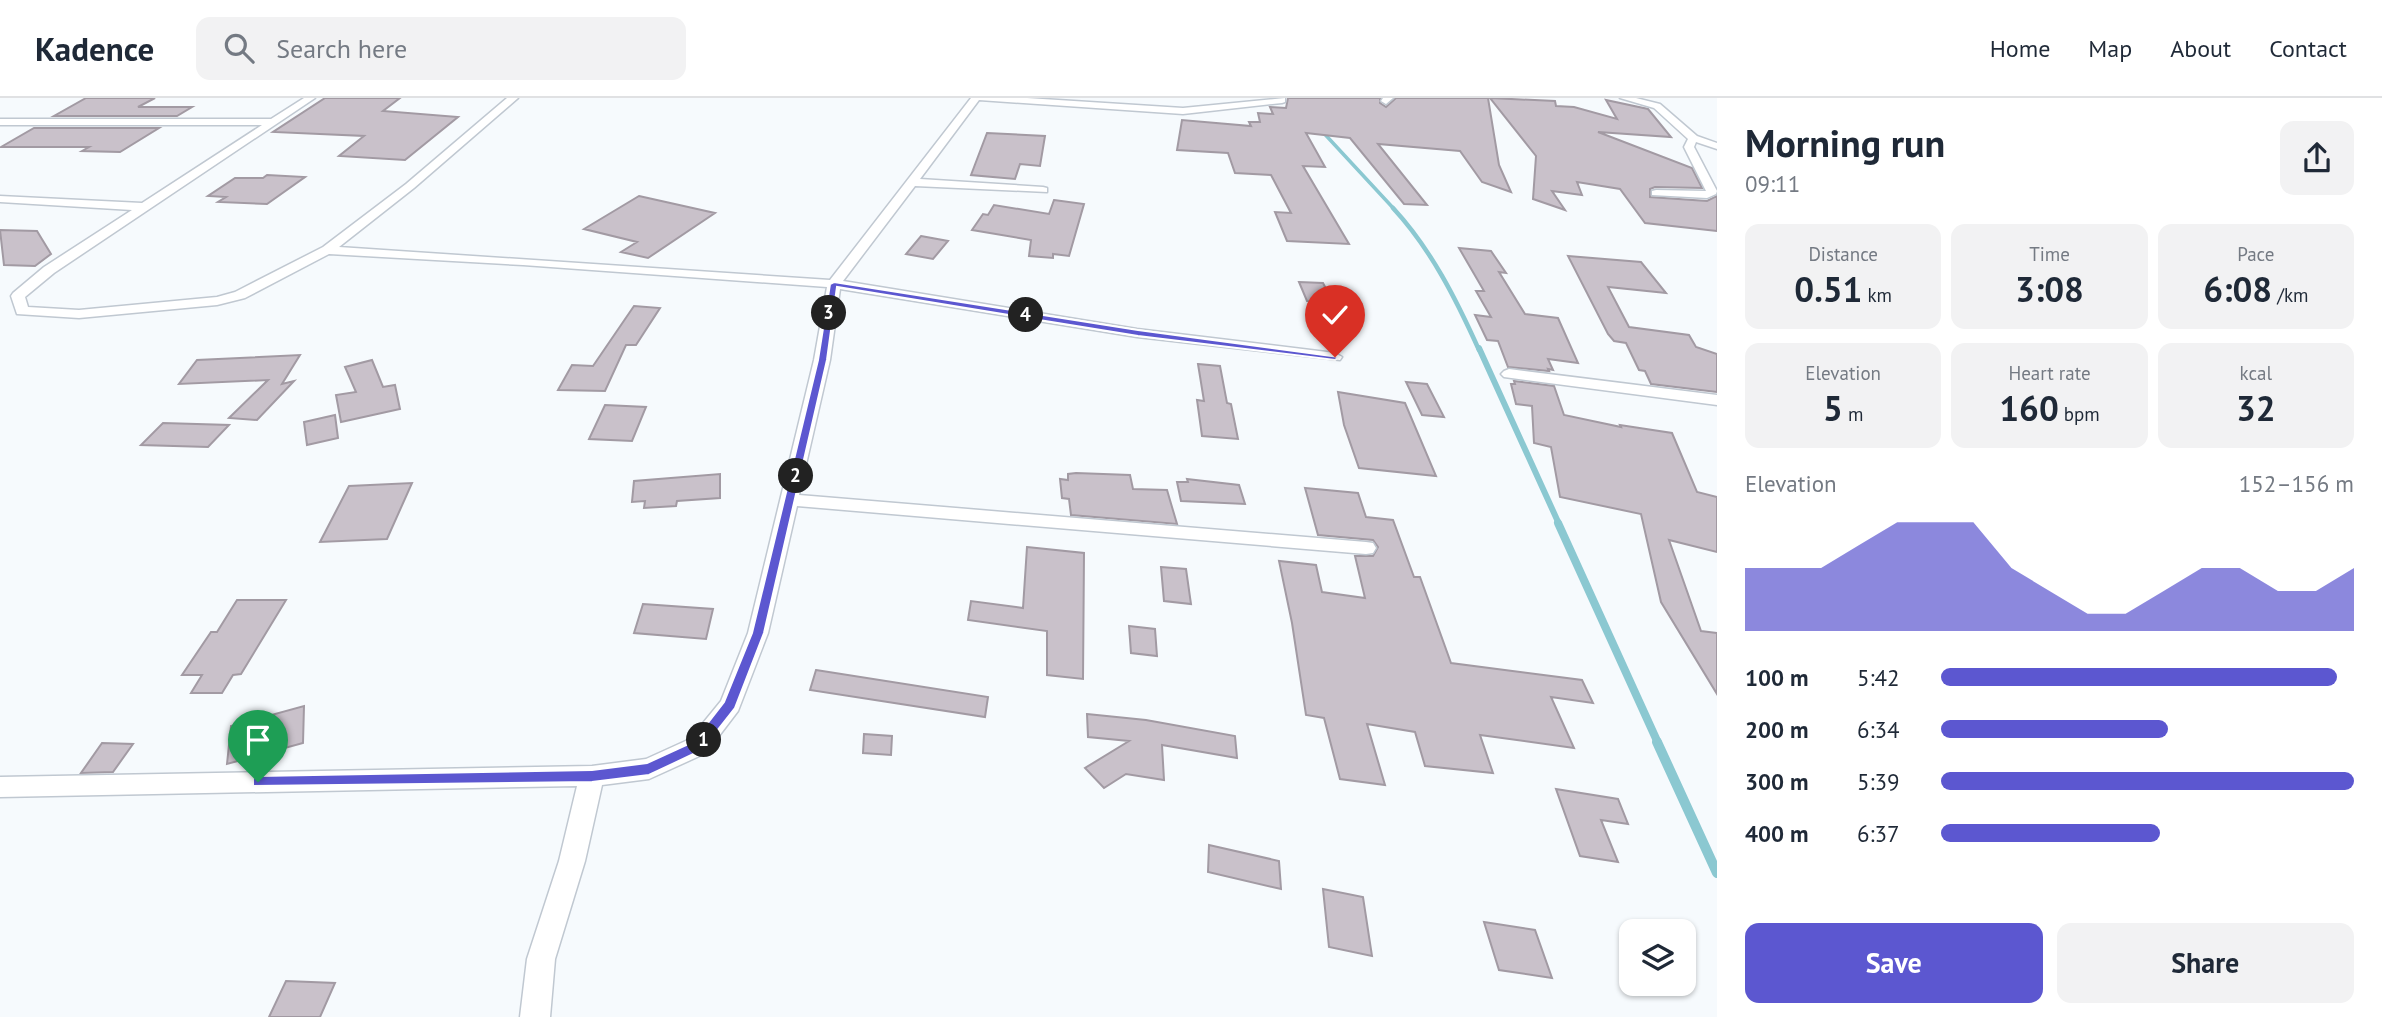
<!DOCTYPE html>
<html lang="en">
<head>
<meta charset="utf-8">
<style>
	:root { --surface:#fff; --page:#f2f2f3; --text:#1f2937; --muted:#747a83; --line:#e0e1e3; --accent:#5c57d0 }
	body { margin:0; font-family:"PT Sans",sans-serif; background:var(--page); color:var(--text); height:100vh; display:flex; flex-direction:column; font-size:26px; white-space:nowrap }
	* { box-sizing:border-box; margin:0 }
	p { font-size:23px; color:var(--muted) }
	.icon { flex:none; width:38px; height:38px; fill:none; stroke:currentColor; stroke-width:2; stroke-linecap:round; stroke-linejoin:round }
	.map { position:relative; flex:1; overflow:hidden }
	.details { display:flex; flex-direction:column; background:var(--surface); width:665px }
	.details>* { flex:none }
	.controls { position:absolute; left:1619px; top:821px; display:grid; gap:14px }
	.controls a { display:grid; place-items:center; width:77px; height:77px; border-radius:14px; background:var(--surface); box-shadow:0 2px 5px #0004; font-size:35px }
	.pin { position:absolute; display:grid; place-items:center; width:60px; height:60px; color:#fff; margin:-72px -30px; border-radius:50% 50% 50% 0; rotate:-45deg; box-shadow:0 0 7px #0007 }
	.pin .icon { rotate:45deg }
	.km { position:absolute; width:35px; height:35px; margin:-18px; border-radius:50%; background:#222; color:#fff; font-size:19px; line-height:35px; text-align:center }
	.round { display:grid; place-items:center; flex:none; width:74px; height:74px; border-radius:14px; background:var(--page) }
	.summary { display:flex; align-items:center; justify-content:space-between; height:119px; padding:0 28px }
	h1 { font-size:38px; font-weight:700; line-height:52px }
	.metrics { display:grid; grid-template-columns:repeat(3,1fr); gap:10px; height:119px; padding:7px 28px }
	.metrics div { display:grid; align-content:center; border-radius:14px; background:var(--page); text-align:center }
	.metrics b { font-size:35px; font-weight:700 }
	.metrics small { font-size:19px; font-weight:400 }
	.metrics p { font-size:19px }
	.chart { height:196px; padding:14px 28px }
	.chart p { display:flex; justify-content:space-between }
	.chart svg { width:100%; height:126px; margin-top:7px; fill:var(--accent); opacity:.7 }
	.action { display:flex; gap:14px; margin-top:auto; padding:14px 28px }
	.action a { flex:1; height:80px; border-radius:14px; background:var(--accent); color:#fff; font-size:28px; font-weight:700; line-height:80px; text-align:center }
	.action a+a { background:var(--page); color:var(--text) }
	ul { padding:0 28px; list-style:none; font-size:23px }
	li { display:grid; grid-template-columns:112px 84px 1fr; align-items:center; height:52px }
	li i { height:18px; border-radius:9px; background:var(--accent) }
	header { display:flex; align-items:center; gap:42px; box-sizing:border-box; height:98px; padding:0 35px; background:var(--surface); border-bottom:2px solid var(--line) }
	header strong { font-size:33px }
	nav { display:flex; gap:38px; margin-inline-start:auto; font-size:24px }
	.search { width:490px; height:63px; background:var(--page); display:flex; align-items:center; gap:18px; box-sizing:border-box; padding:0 24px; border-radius:14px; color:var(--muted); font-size:26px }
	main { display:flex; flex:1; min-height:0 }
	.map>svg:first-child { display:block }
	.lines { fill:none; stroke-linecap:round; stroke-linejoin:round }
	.stream-far4 { stroke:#8bc8d1; stroke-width:3.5 }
	.stream-far3 { stroke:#8bc8d1; stroke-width:4.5 }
	.stream-far2 { stroke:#8bc8d1; stroke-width:6 }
	.stream-far1 { stroke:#8bc8d1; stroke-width:8 }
	.stream { stroke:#8bc8d1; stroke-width:10 }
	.building { fill:#c9c1ca; stroke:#a29aa3; stroke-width:2 }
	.street-casing { stroke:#c0c8d1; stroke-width:3 }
	.street { fill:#fff; fill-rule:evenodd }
	.route { fill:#5c57d0; stroke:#fff; stroke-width:2 }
</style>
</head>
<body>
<header>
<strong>Kadence</strong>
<div class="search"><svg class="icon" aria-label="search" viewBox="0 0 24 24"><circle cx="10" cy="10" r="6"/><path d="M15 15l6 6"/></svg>Search here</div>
<nav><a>Home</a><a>Map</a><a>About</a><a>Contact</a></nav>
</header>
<main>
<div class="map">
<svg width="1717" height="919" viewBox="0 0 1717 919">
	<rect width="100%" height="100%" fill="#f6fafd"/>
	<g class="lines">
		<path class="stream-far4" d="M 1320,31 L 1395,112"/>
		<path class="stream-far3" d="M 1393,110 C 1431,151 1456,201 1479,252"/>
		<path class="stream-far2" d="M 1479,250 L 1559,426"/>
		<path class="stream-far1" d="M 1558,425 L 1658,645"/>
		<path class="stream" d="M 1657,644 L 1717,775"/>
	</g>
	<path class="building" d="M 86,0 L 155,0 L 138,9 L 192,9 L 177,18 L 54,18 Z
		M 325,0 L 400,0 L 383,13 L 458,19 L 405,62 L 339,58 L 364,38 L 273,34 Z
		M 1288,0 L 1380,0 L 1380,5 L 1386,9 L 1396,0 L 1488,0 L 1499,67 L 1511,94 L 1482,84 L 1460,53 L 1378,46 L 1427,107 L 1404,106 L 1350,40 L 1306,35 L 1325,69 L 1303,68 L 1349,146 L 1287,143 L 1275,114 L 1291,115 L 1271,77 L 1235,75 L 1228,55 L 1177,52 L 1182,22 L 1251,28 L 1249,24 L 1260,24 L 1258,15 L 1273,16 L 1270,9 L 1286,10 Z
		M 1490,0 L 1555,3 L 1556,8 L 1574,9 L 1617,21 L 1606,2 L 1648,11 L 1671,39 L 1598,34 L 1692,70 L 1702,90 L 1655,89 L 1650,91 L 1650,99 L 1707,103 L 1717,98 L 1717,133 L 1645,125 L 1620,91 L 1577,84 L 1582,97 L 1552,93 L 1565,112 L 1533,101 L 1536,58 Z
		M 34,30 L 159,30 L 120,54 L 82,53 L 89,49 L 1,49 Z
		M 987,35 L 1045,38 L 1040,68 L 1020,66 L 1015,81 L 971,77 Z
		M 267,77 L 305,79 L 267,106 L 218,104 L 226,99 L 208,98 L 235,80 L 263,80 Z
		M 639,98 L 715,115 L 648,160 L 621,154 L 637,144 L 584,131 Z
		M 1054,102 L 1084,106 L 1069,158 L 1053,156 L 1053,160 L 1029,158 L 1031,142 L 972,132 L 983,116 L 988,117 L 994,107 L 1049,116 Z
		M 0,132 L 37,133 L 51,156 L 35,168 L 4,167 Z
		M 921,138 L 948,143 L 933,161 L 906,156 Z
		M 1459,150 L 1491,153 L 1506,175 L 1499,174 L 1525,216 L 1558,220 L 1578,265 L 1548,261 L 1553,272 L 1548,271 L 1549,273 L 1508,269 L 1498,243 L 1487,242 L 1475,217 L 1491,219 L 1476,193 L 1484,193 Z
		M 1568,158 L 1641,164 L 1666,195 L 1608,189 L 1629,229 L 1689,237 L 1696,249 L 1717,256 L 1717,294 L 1651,286 L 1645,273 L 1639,272 L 1626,245 L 1614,243 L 1608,236 Z
		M 1299,184 L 1323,185 L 1333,204 L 1307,203 Z
		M 634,208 L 660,210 L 636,247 L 626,247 L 605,293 L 558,292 L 572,267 L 593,268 Z
		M 300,257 L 282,286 L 294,283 L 257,322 L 229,320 L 268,282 L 179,286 L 197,262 Z
		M 372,262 L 383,289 L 395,287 L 400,311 L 341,324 L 336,297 L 356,294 L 345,269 Z
		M 1198,266 L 1220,268 L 1227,305 L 1231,306 L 1238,341 L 1202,338 L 1197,302 L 1204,303 Z
		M 1514,283 L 1554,288 L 1564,317 L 1621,329 L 1620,327 L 1672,335 L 1697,394 L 1717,399 L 1717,454 L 1669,442 L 1701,533 L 1717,535 L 1717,596 L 1661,504 L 1641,416 L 1560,399 L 1551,349 L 1534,345 L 1532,308 L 1516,306 L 1511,286 L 1515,286 Z
		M 1406,284 L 1427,286 L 1444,319 L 1422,317 Z
		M 1338,294 L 1405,305 L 1436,378 L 1359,370 L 1344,327 Z
		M 605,307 L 646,309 L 632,343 L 589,341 Z
		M 335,317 L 338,340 L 307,347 L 304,324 Z
		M 163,325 L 229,327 L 208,349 L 141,347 Z
		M 1076,375 L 1130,377 L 1133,391 L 1167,392 L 1177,426 L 1071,417 L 1069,401 L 1062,400 L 1060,381 L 1068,382 L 1068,376 Z
		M 720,376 L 720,400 L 677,403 L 676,408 L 644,410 L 645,403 L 632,404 L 634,383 Z
		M 1187,381 L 1239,387 L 1245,406 L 1181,403 L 1177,384 L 1188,384 Z
		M 412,385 L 387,441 L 320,444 L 349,388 Z
		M 1305,390 L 1358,395 L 1366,419 L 1393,422 L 1414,479 L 1420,479 L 1451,565 L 1582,582 L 1593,605 L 1551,599 L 1574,650 L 1480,637 L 1493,675 L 1425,668 L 1415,634 L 1367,626 L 1385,687 L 1340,681 L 1324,620 L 1306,617 L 1292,525 L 1279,463 L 1316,467 L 1322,494 L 1365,500 L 1355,458 L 1373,458 L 1378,449 L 1373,442 L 1318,437 Z
		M 1027,449 L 1084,455 L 1083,581 L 1047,577 L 1047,533 L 968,522 L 971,503 L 1023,510 Z
		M 1161,469 L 1186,471 L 1191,506 L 1164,503 Z
		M 237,502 L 286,502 L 241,576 L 233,577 L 222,595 L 191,595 L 202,577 L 182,577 L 211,534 L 217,534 Z
		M 643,506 L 713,511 L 706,541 L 634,535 Z
		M 1129,528 L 1155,531 L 1157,558 L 1131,555 Z
		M 816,572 L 988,599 L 985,619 L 810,592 Z
		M 304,608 L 303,645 L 227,666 L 231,628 Z
		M 1087,616 L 1146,622 L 1235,638 L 1237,660 L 1162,647 L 1164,682 L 1126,676 L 1104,690 L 1085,670 L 1129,643 L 1088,639 Z
		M 864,636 L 892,638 L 891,657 L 863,655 Z
		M 102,645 L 133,646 L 113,674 L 81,675 Z
		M 1556,691 L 1618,701 L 1628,726 L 1601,722 L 1618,764 L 1580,758 Z
		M 1209,747 L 1279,763 L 1281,791 L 1208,774 Z
		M 1323,791 L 1363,799 L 1372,858 L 1329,849 Z
		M 1484,824 L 1535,832 L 1552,880 L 1499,872 Z
		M 286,883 L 335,885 L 320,919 L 269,919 Z"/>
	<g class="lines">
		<g class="street-casing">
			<path id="street" d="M 304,0 L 315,0 L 54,175 L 25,199 L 28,209 L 79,212 L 217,199 L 235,194 L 323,149 L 406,86 L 507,0 L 518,0 L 414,90 L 339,149 L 830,182 L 971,0 L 1027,0 L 1183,10 L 1285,0 L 1285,4 L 1282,5 L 1183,16 L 979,2 L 920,81 L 1043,89 L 1047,90 L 1047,94 L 915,88 L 843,183 L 1137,231 L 1335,255 L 1342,259 L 1340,262 L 1137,239 L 840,191 L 830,262 L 799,397 L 1366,444 L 1373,445 L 1376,450 L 1373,455 L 1366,456 L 797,408 L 768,535 L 738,613 L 706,655 L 649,681 L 602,687 L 585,763 L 555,861 L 550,919 L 520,919 L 527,861 L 559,763 L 577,688 L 0,699 L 0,679 L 592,668 L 646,661 L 690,641 L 721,603 L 748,535 L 814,262 L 827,189 L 523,167 L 329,156 L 245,200 L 217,207 L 79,220 L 17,216 L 11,198 L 13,195 L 44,169 L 132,112 L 0,104 L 0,98 L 142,105 L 262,27 L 0,27 L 0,21 L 271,21 Z
				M 1383,0 L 1393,0 L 1386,6 L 1381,3 Z
				M 1620,0 L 1636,0 L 1660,6 L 1697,38 L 1717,45 L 1717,51 L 1696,44 L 1694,49 L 1717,93 L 1716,96 L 1707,100 L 1652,97 L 1652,93 L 1656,92 L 1706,93 L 1684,49 L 1688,41 L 1654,10 Z
				M 1509,271 L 1717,297 L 1717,307 L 1504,279 L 1501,276 L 1504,273 Z"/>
		</g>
		<use href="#street" class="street"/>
	</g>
	<path class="route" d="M 834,184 L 1138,232 L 1339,259 L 1335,262 L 1138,238 L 837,189 L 827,262 L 764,535 L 735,610 L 702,652 L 649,677 L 592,684 L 253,688 L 253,680 L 258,678 L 592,672 L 647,665 L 693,644 L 724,604 L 752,535 L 818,262 L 830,186 Z"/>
</svg>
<div class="controls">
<a><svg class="icon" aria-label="layers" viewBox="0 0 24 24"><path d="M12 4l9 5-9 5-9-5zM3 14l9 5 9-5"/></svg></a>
</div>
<div class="pin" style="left:258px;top:684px;background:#1e9e55"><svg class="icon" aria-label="arrive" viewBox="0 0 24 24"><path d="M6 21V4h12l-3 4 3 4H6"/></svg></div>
<div class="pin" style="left:1335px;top:259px;background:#d93025"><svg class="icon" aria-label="check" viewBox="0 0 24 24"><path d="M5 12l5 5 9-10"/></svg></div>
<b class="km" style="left:704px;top:642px">1</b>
<b class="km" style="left:796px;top:378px">2</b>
<b class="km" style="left:829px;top:215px">3</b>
<b class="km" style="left:1026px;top:217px">4</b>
</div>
<section class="details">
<div class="summary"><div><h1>Morning run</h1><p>09:11</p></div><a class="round"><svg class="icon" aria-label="share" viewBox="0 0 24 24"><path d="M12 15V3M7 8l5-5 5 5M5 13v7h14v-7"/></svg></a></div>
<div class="metrics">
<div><p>Distance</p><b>0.51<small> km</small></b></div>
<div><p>Time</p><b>3:08</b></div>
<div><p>Pace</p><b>6:08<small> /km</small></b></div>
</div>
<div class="metrics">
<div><p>Elevation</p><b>5<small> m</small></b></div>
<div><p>Heart rate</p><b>160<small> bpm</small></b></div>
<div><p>kcal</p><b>32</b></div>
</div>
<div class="chart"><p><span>Elevation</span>152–156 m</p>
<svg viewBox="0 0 160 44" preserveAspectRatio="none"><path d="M0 44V22L10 22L20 22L30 14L40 6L50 6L60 6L70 22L80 30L90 38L100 38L110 30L120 22L130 22L140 30L150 30L160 22V44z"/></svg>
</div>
<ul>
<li><b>100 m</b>5:42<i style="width:96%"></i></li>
<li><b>200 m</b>6:34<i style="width:55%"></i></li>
<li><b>300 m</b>5:39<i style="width:100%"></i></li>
<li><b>400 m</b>6:37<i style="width:53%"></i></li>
</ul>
<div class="action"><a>Save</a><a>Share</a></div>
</section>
</main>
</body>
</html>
